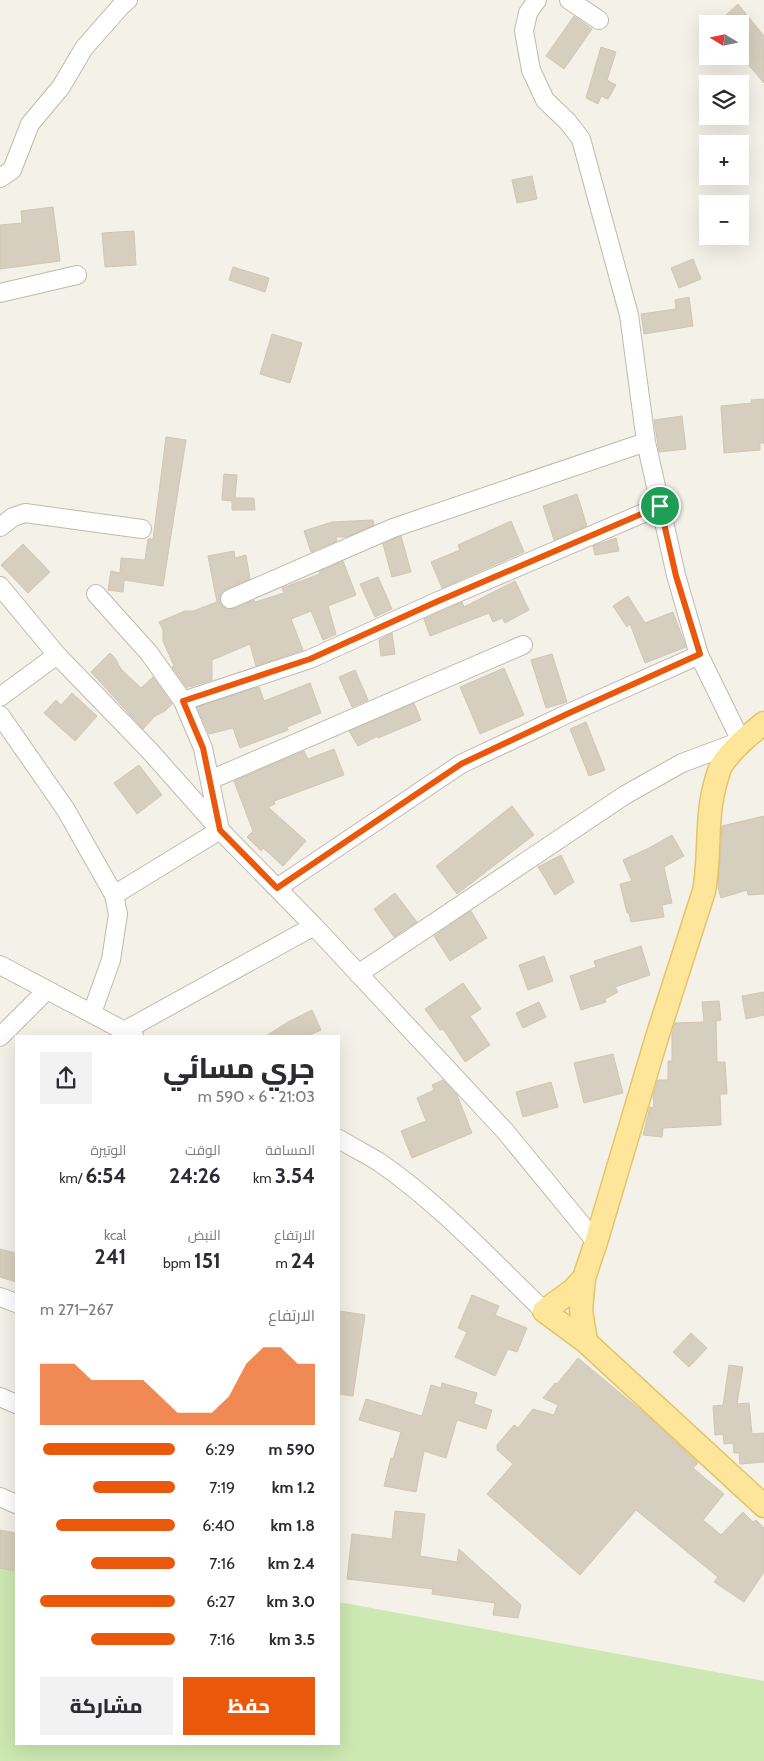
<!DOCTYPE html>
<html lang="ar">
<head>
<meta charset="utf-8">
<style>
	:root { --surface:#fff; --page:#f2f2f3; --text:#2b2b33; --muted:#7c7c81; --accent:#ea580c }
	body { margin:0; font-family:Cabin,Cairo,sans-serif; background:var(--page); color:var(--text); direction:rtl; height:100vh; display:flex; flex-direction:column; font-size:19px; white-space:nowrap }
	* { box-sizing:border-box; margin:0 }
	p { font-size:16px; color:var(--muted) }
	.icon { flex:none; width:28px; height:28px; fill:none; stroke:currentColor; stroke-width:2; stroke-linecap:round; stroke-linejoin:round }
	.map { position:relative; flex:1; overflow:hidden; direction:ltr }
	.side { position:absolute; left:15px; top:1035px; width:325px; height:710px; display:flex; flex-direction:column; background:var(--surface); border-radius:0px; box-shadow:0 5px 20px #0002; direction:rtl }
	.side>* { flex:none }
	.needle { width:32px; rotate:280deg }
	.fabs { position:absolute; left:699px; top:15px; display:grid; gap:10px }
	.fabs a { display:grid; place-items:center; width:50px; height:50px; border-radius:0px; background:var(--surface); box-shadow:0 5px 20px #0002; font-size:25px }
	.pin { position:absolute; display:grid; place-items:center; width:42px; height:42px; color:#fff; margin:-21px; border:2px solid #fff; border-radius:50%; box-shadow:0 1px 5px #0007 }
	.round { display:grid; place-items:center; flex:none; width:52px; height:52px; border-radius:0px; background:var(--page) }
	.headline { display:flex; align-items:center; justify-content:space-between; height:85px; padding:0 25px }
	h1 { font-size:28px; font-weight:800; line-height:38px }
	.figures { display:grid; grid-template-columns:repeat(3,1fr); gap:8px; height:85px; padding:5px 25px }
	.figures div { display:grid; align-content:center }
	.figures b { font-size:21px; font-weight:800 }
	.figures small { font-size:14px; font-weight:400 }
	.figures p { font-size:14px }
	.chart { height:140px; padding:10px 25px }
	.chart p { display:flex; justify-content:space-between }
	.chart svg { width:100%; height:90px; margin-top:5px; fill:var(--accent); opacity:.7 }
	.cta { display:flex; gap:10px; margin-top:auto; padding:10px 25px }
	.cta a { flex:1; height:58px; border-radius:0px; background:var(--accent); color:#fff; font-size:20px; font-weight:800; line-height:58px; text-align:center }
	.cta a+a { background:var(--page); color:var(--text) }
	ul { padding:0 25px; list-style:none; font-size:16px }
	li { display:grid; grid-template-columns:80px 60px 1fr; align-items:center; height:38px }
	li i { height:12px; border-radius:6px; background:var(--accent) }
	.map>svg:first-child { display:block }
	.green { fill:#cde8b2 }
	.building { fill:#d6cebe; stroke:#d1c6b1 }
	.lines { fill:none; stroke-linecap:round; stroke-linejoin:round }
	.minor-casing { stroke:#c0baab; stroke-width:20 }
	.major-casing { stroke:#e3c568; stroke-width:25 }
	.minor { stroke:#fff; stroke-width:18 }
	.major { stroke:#fde699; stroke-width:22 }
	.route-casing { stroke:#fff; stroke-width:10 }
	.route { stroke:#ea580c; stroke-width:6 }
</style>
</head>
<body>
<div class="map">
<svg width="764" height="1761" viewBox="0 0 764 1761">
	<rect width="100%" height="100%" fill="#f4f1e9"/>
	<path class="green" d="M 0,1557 L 16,1559 L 16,1744 L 339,1744 L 339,1602 L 764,1681 L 764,1761 L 0,1761 Z"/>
	<path class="building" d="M 738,4 L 764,36 L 764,83 L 740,55 L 740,48 L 747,42 L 740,34 L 740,24 L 732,24 L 725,16 Z
		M 574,16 L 592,29 L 564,69 L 546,56 Z
		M 601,47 L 616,52 L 607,80 L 616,85 L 608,99 L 601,96 L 598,104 L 586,98 Z
		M 532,176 L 537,199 L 517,203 L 512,180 Z
		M 53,207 L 60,261 L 0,269 L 0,225 L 22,223 L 21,211 Z
		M 134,231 L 136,265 L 105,267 L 102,233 Z
		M 693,259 L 701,279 L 679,288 L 671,268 Z
		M 233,267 L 269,278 L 265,292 L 229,280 Z
		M 689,297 L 693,326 L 644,334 L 641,314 L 676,309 L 675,300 Z
		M 272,334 L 302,343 L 290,383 L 260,374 Z
		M 764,399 L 764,443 L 760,443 L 760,450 L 724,453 L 721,406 L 752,403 L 751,400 Z
		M 682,416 L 686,449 L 659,452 L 654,420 Z
		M 166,437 L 186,440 L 163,586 L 124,580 L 123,592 L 108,590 L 111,571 L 120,573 L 121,558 L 145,560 L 148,539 L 153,539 Z
		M 224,474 L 237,475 L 235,498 L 254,498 L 255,510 L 232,510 L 232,501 L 222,500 Z
		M 577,494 L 587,526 L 554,540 L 543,506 Z
		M 373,520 L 374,525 L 347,537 L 336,537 L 337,541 L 311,552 L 304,531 L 332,522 Z
		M 511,521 L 524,552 L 442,588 L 431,562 L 460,550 L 458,545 Z
		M 401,536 L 411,572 L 392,577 L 383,544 Z
		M 616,538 L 619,551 L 595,555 L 593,546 Z
		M 23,544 L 50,572 L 28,593 L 1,565 Z
		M 234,551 L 235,558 L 246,555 L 250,579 L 226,589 L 221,593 L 220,603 L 223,607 L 228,609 L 234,609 L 254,600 L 255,602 L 284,593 L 282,588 L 320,574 L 319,572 L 343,561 L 356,595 L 328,606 L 336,634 L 323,640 L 311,611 L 291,619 L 303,650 L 256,666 L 250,644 L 212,660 L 212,680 L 190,687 L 190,684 L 187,688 L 172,667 L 174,666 L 163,641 L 163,630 L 159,622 L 185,611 L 193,611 L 217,602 L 208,556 Z
		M 378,577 L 392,609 L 375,617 L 360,584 Z
		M 515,581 L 529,610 L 505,623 L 502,618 L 493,622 L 489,613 L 430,636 L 424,619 L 462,602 L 464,607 Z
		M 628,596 L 645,623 L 673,612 L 686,647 L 645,663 L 630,624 L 627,627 L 613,606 Z
		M 392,633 L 395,654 L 381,656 L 379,640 Z
		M 110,653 L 115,658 L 121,669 L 141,688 L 153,677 L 172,704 L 165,711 L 155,716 L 143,729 L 91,672 Z
		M 552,654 L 567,702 L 546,708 L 531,660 Z
		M 504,668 L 524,715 L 480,734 L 460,687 Z
		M 355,670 L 368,700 L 352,707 L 339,677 Z
		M 310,683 L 321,713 L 287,727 L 288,730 L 240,748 L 233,728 L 209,734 L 197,707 L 259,687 L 264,701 Z
		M 72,693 L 97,716 L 75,741 L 44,713 L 56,700 L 61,705 Z
		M 414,703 L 421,720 L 378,738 L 378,736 L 358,746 L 349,731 Z
		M 586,722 L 605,770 L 589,776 L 570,729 Z
		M 334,749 L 344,775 L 274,801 L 275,804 L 268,807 L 306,841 L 283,866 L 263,848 L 261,851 L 247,837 L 253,831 L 234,781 L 304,751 L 308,759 Z
		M 139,765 L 162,795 L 137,814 L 114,783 Z
		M 512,806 L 534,835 L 457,894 L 436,866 Z
		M 764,816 L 764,894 L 748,895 L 747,890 L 721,898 L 718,888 L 722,826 Z
		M 672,835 L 684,856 L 664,867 L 672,903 L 662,905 L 664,917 L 631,922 L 629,913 L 627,913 L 620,884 L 632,881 L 623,860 L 649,848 Z
		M 561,855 L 574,882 L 555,895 L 538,867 Z
		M 395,893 L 417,922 L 394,937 L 374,909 Z
		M 471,911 L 487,938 L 450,961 L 434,936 Z
		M 641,946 L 650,975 L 615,987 L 618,992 L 605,999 L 606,1002 L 581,1010 L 570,976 L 596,967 L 594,961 Z
		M 544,956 L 553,981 L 528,990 L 519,965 Z
		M 463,983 L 481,1009 L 470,1016 L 490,1045 L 465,1062 L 443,1029 L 440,1030 L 425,1009 Z
		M 764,992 L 764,1015 L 746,1019 L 742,996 Z
		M 719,1001 L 721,1020 L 716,1021 L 717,1062 L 725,1062 L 727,1094 L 720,1094 L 721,1125 L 663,1128 L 662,1137 L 643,1135 L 650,1107 L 654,1108 L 653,1095 L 658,1080 L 668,1080 L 668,1061 L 672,1061 L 672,1034 L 675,1023 L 704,1022 L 702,1002 Z
		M 539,1002 L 546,1017 L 523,1028 L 516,1013 Z
		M 312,1010 L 321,1030 L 308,1036 L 266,1036 L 288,1022 Z
		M 613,1054 L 623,1093 L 584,1103 L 574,1063 Z
		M 443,1080 L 457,1095 L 472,1133 L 412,1158 L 401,1131 L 426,1121 L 417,1098 L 434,1090 L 432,1085 Z
		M 551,1082 L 558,1107 L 523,1117 L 516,1092 Z
		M 0,1249 L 16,1253 L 16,1282 L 0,1277 Z
		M 472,1295 L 499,1306 L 495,1315 L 527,1328 L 517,1352 L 508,1349 L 495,1376 L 455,1357 L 467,1332 L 458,1328 Z
		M 339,1311 L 365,1315 L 353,1396 L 339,1394 Z
		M 691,1333 L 707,1348 L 689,1367 L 673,1352 Z
		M 578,1358 L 650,1418 L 698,1463 L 693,1468 L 724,1494 L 703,1520 L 721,1535 L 743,1512 L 753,1522 L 756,1520 L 764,1528 L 764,1572 L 744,1602 L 714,1582 L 718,1577 L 636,1510 L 580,1575 L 487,1494 L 513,1464 L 497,1450 L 497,1445 L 514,1425 L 518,1428 L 533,1409 L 554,1415 L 558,1405 L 543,1398 L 555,1383 L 557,1384 Z
		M 729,1365 L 743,1367 L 737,1404 L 749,1403 L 752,1434 L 764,1433 L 764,1462 L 740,1464 L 739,1453 L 734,1453 L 733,1443 L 724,1444 L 723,1434 L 715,1435 L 713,1406 L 723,1405 Z
		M 442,1383 L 477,1393 L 474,1404 L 492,1410 L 486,1429 L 457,1420 L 446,1458 L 424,1451 L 416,1492 L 384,1486 L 391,1458 L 393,1459 L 401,1432 L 359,1420 L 366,1399 L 422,1416 L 431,1385 L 441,1388 Z
		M 395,1511 L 425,1514 L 420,1556 L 457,1562 L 459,1549 L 521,1605 L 518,1618 L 493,1615 L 495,1603 L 432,1594 L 433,1589 L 347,1579 L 352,1534 L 392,1539 Z
		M 0,1530 L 16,1533 L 16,1571 L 0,1568 Z"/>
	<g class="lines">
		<g class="minor-casing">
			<path id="minor" d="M 569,0 L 599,20
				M 0,178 L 12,170 L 30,124 L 61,87 L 84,48 L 121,6 L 128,0
				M 0,293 L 77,275
				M 0,527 L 13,517 L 25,513 L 142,529
				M 0,586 L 57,655 L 149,750 L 220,830 L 314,926 L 505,1131 L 596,1242
				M 96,594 L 149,653 L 183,701 L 203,748 L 220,830 L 114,895
				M 230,599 L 393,528 L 646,442
				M 0,697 L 57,655
				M 183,701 L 310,659 L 436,602 L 660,506
				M 0,715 L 66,810 L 114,895 L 118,914 L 111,960 L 92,1013
				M 210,780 L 523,645
				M 277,888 L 461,764 L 567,714 L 699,655
				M 0,965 L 134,1036
				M 358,974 L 625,795 L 682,763 L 741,741 L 699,655 L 676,575 L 646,442 L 629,315 L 581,139 L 568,122 L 545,100 L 531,70 L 524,31 L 528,13 L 537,0
				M 124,1031 L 314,926
				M 0,1037 L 47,990
				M 339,1139 C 352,1147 366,1154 379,1162 C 440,1204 491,1260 544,1311
				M 0,1297 L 16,1303
				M 0,1397 L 16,1404
				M 0,1497 L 16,1504"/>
		</g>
		<g class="major-casing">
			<path id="major" d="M 584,1278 L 573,1290 L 544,1311 L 586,1342 L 764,1506
				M 586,1342 L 581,1310 L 584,1278 L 596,1242 L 657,1037 L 704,891 C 711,854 705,818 716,781 C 718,775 719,768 723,763 C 734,747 749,735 764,723"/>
		</g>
		<use href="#minor" class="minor"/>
		<use href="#major" class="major"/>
	</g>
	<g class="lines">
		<g class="route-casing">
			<path id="route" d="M 660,506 L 676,576 L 700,654 L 567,714 L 461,764 L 277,888 L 220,830 L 203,748 L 183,701 L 310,659 L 436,602 Z"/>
		</g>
		<use href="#route" class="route"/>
	</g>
</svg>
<div class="fabs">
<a><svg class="needle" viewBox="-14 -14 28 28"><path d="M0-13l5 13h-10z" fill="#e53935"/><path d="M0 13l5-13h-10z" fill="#7c7c81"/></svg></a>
<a><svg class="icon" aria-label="layers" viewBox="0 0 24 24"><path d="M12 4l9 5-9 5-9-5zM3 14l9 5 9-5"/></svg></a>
<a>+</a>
<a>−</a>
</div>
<div class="pin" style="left:660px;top:506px;background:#1e9e55"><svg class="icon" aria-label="arrive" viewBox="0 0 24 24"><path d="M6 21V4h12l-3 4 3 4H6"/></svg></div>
<section class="side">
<div class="headline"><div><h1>جري مسائي</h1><p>21:03 · 6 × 590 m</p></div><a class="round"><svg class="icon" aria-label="share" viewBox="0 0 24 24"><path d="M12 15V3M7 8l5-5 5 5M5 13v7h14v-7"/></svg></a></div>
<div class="figures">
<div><p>المسافة</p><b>3.54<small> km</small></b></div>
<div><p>الوقت</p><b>24:26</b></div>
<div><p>الوتيرة</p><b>6:54<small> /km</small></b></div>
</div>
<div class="figures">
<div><p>الارتفاع</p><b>24<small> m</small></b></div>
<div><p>النبض</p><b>151<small> bpm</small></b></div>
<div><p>kcal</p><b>241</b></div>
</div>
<div class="chart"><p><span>الارتفاع</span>267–271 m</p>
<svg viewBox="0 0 160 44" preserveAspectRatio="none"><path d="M0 44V14L10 14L20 14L30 22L40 22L50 22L60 22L70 30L80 38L90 38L100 38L110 30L120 14L130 6L140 6L150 14L160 14V44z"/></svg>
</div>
<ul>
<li><b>590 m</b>6:29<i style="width:98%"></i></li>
<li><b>1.2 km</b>7:19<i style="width:61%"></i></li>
<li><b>1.8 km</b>6:40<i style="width:88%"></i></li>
<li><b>2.4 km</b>7:16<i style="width:62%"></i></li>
<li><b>3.0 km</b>6:27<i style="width:100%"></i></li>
<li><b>3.5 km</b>7:16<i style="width:62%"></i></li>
</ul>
<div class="cta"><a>حفظ</a><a>مشاركة</a></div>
</section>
</div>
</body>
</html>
